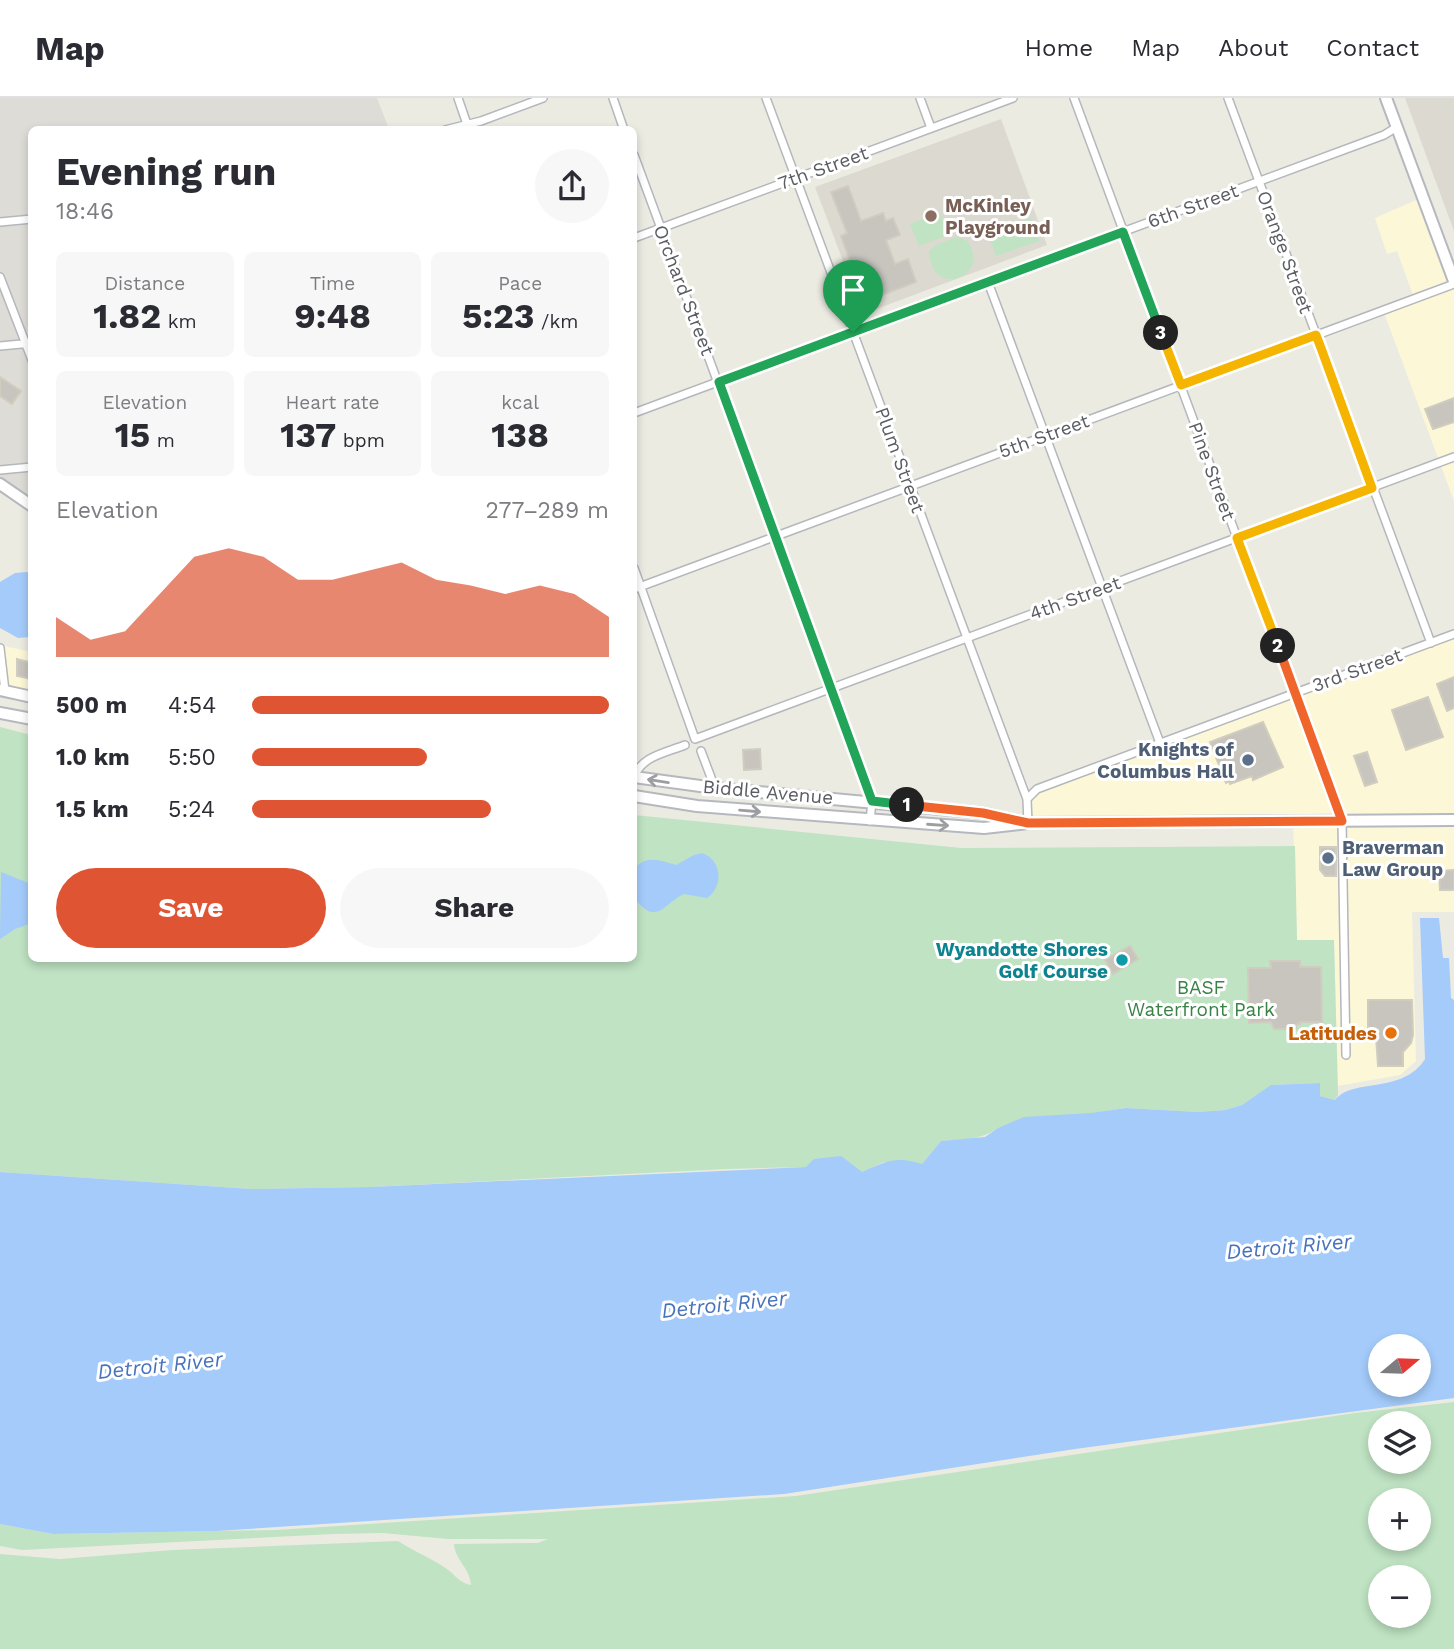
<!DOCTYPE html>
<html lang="en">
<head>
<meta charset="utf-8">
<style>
	:root { --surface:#fff; --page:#f7f7f7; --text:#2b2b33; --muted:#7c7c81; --line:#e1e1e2; --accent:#df5534 }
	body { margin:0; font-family:"Work Sans",sans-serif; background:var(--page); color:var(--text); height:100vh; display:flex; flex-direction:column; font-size:26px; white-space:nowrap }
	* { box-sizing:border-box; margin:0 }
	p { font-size:23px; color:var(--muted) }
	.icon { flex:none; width:38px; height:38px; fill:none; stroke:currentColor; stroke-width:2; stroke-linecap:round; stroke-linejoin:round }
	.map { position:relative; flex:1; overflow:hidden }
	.panel { position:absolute; left:28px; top:28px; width:609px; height:836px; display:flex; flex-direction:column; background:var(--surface); border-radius:10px; box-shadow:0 4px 10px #0003 }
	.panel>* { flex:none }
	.needle { width:46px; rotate:71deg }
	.tools { position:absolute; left:1368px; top:1236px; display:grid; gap:14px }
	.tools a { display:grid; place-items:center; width:63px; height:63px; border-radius:50%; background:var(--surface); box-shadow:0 4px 10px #0003; font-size:35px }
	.pin { position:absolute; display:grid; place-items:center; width:60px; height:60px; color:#fff; margin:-72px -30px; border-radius:50% 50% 50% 0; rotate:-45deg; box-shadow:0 0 7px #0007 }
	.pin .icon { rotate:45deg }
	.km { position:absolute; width:35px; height:35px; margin:-18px; border-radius:50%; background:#222; color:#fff; font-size:19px; line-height:35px; text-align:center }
	.round { display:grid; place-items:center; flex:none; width:74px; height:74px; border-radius:37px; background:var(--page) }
	.summary { display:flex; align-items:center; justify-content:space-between; height:119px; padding:0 28px }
	h1 { font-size:38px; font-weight:700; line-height:52px }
	.stats { display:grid; grid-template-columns:repeat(3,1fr); gap:10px; height:119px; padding:7px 28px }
	.stats div { display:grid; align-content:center; border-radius:10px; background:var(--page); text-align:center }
	.stats b { font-size:35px; font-weight:700 }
	.stats small { font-size:19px; font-weight:400 }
	.stats p { font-size:19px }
	.chart { height:196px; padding:14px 28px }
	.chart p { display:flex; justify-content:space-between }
	.chart svg { width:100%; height:126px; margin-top:7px; fill:var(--accent); opacity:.7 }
	.action { display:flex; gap:14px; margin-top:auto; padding:14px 28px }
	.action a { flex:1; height:80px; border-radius:42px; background:var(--accent); color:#fff; font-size:28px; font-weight:700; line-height:80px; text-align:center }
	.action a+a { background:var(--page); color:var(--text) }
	ul { padding:0 28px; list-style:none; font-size:23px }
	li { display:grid; grid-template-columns:112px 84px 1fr; align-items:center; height:52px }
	li i { height:18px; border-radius:9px; background:var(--accent) }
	header { display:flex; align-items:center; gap:42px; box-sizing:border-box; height:98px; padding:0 35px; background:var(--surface); border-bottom:2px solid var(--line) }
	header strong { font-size:33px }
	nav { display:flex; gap:38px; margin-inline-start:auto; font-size:24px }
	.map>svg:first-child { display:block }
	.commercial { fill:#fcf7d7 }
	.industrial { fill:#dedcd6 }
	.education { fill:#dcdad0 }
	.green { fill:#bfe3c3; fill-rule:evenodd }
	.water { fill:#a4cbfa; fill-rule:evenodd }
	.building { fill:#c8c5bf; stroke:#d0cdc0; stroke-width:2 }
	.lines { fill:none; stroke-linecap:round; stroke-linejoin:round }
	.street-casing { stroke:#b4b7bc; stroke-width:10 }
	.secondary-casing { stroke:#b5b8be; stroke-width:14 }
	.street { stroke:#fff; stroke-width:7 }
	.secondary { stroke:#fff; stroke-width:10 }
	.oneway { stroke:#9c9ea1 }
	.split-1-casing { stroke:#fff; stroke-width:14 }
	.split-2-casing { stroke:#fff; stroke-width:14 }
	.split-3-casing { stroke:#fff; stroke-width:14 }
	.split-4-casing { stroke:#fff; stroke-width:14 }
	.split-1 { stroke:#22a559; stroke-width:9 }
	.split-2 { stroke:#f0652b; stroke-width:9 }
	.split-3 { stroke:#f5b400; stroke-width:9 }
	.split-4 { stroke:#22a559; stroke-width:9 }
	.education-dot { fill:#8d6e63; stroke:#fff; stroke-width:2.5 }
	.service-dot { fill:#5c6f8a; stroke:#fff; stroke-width:2.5 }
	.culture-dot { fill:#0f9aa8; stroke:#fff; stroke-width:2.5 }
	.food-dot { fill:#e8710a; stroke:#fff; stroke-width:2.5 }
	.labels { text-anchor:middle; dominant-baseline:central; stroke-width:6; stroke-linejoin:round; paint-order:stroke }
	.street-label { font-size:19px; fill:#5a5d62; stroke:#fff }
	.education-label { font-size:19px; font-weight:bold; fill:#785e54; stroke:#fff; text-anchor:start }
	.service-label { font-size:19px; font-weight:bold; fill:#4e5e75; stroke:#fff; text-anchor:end }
	.culture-label { font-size:19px; font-weight:bold; fill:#0d838f; stroke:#fff; text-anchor:end }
	.park-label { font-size:19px; fill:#398245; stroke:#fff }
	.food-label { font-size:19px; font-weight:bold; fill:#c56008; stroke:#fff; text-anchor:end }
	.water-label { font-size:21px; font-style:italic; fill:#4873bc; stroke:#fff }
</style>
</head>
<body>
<header>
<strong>Map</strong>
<nav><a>Home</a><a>Map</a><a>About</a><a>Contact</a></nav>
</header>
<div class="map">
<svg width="1454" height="1551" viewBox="0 0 1454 1551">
	<rect width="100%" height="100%" fill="#ecebe2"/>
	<path class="commercial" d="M 1423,99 L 1454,183 L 1454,403 L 1383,212 L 1414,200 L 1397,153 L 1387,156 L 1375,120 Z
		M 1454,536 L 1454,814 L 1412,814 L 1416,963 L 1400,977 L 1338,988 L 1334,842 L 1297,842 L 1293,725 L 1028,725 L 1027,701 L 1032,694 Z
		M 0,547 L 31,554 L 31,599 L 0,592 Z"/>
	<path class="industrial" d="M 0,0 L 377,0 L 389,31 L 32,32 L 31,408 L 0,386 Z"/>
	<path class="education" d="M 1405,0 L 1454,0 L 1454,133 Z
		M 1001,21 L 1047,147 L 863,216 L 815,89 Z"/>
	<path class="green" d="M 940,115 L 948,137 L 919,148 L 910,126 Z
		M 1031,120 L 1039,143 L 996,158 L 988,136 Z
		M 956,139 C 965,140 969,143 972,152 C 983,181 931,199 929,153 L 936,147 Z
		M 0,629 L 31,637 L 32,861 L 634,861 L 634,717 L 961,750 L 1295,748 L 1297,842 L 1334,842 L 1338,997 L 1335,1002 L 1320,998 L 1320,985 L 1272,987 L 1242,1007 L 1225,1012 L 1198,1014 L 1126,1010 L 998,1030 C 979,1043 963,1041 941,1043 L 922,1066 L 884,1064 L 862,1074 L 806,1069 L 727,1071 L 371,1089 L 251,1091 L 0,1074 Z
		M 1454,1304 L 1454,1551 L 0,1551 L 0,1456 L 60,1461 L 173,1452 L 398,1443 C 416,1455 435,1461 452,1475 C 458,1481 462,1485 471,1487 C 470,1470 455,1462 454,1446 L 538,1445 L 548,1441 L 448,1441 L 383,1435 L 333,1436 L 22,1452 L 0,1448 L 0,1426 L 53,1436 L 276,1432 L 796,1398 L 1355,1315 ZM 1381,1325 L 1419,1325 L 1419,1363 L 1381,1363 ZM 1381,1402 L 1419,1402 L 1419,1440 L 1381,1440 ZM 1381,1479 L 1419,1479 L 1419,1517 L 1381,1517 Z"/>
	<path class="water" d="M 26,474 L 31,475 L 31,539 L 18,540 L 0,530 L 0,484 L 15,475 Z
		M 702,755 C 722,762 724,788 707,800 L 684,796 C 663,806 657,829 634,800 L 634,771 C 647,756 660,763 676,767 L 694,757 Z
		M 1,774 L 31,786 L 32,825 L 15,831 L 0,841 Z
		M 1420,820 L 1439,820 L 1443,860 L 1449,860 L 1451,900 L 1454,902 L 1454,1300 L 1075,1351 L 784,1396 L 216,1433 L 53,1436 L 0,1426 L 0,1074 L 251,1091 L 371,1089 L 806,1069 L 814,1061 L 841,1058 L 862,1074 C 887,1063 896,1058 922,1066 L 941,1043 L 985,1039 L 998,1030 L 1024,1019 L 1091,1015 L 1126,1010 L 1198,1014 L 1225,1012 L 1242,1007 L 1271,987 L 1320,985 L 1320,998 L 1335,1002 C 1354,979 1402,997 1425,961 ZM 1381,1248 L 1419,1248 L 1419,1286 L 1381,1286 Z"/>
	<path class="building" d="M 848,88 L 861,123 L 883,115 L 886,123 L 893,120 L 900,137 L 886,142 L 895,166 L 908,161 L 916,184 L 872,201 L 863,177 L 859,176 L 854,162 L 850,163 L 841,138 L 847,135 L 831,94 Z
		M 0,279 L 21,293 L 12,306 L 0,298 Z
		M 1454,300 L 1454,324 L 1433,331 L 1425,311 Z
		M 17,561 L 32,565 L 32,581 L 17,578 Z
		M 1454,579 L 1454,610 L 1447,613 L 1437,586 Z
		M 1428,599 L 1443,639 L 1406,652 L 1392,612 Z
		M 1263,624 L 1283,669 L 1253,682 L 1252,678 L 1230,686 L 1229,683 L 1226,685 L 1210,644 Z
		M 760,651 L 761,671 L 744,672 L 743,652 Z
		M 1367,654 L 1377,684 L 1365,688 L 1354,658 Z
		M 1320,749 L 1336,749 L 1336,778 L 1325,778 L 1320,772 Z
		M 1454,772 L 1454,792 L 1440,792 L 1439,773 Z
		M 1130,848 L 1138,861 L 1113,876 L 1105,862 Z
		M 1270,863 L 1300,863 L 1300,869 L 1321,869 L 1322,924 L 1300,924 L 1300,926 L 1296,926 L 1296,931 L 1274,931 L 1271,924 L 1249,925 L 1248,870 L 1271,870 Z
		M 1368,902 L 1412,902 L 1413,937 L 1411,945 L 1403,954 L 1403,968 L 1378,968 L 1376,938 L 1370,938 L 1368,932 Z"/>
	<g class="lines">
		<g class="street-casing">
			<path id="street" d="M 458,0 L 469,32
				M 613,0 L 624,32
				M 766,0 L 1027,701 L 1028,725
				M 920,0 L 931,30
				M 1074,0 L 1342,723 L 1346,957
				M 1228,0 L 1431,545
				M 445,32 L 481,23 L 543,0
				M 634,57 L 872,703 L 870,723
				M 0,124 L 32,121
				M 634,140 L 1013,0
				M 0,179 L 32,262
				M 988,184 L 1160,645
				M 0,248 L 32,245
				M 634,315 L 1384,37 L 1397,29
				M 0,372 L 32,369
				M 634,470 L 695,641 L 1454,359
				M 634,491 L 1454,186
				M 0,550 L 5,593
				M 701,653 L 715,690
				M 634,679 C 642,658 665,655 685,647
				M 1027,701 L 1037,691 L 1454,536"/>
		</g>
		<g class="secondary-casing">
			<path id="secondary" d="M 1386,0 L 1454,183
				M 0,386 L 32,408
				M 0,592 L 32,599
				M 0,615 L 32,621
				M 634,679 L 715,690 L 983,715 L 1018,723
				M 634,698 L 697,708 L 984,730 L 1028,725 L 1454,722"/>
		</g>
		<use href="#street" class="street"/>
		<use href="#secondary" class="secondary"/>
	</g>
	<defs><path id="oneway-shaft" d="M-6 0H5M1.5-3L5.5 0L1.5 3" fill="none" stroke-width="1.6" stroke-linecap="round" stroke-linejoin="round" transform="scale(1.75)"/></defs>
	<g class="oneway">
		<use href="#oneway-shaft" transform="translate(658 683) rotate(-171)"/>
		<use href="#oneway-shaft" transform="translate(750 713) rotate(5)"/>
		<use href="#oneway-shaft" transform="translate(938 727) rotate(4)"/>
	</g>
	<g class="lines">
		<g class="split-1-casing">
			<path id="split-1" d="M 853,234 L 719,284 L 872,703 L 907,707"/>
		</g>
		<g class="split-2-casing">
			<path id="split-2" d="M 907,707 L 983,715 L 1028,725 L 1342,723 L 1278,548"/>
		</g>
		<g class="split-3-casing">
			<path id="split-3" d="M 1161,235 L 1181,287 L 1316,237 L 1321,250 L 1372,390 L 1237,440 L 1278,548"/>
		</g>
		<g class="split-4-casing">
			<path id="split-4" d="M 853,234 L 1123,134 L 1161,235"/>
		</g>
		<use href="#split-1" class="split-1"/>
		<use href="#split-2" class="split-2"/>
		<use href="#split-3" class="split-3"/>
		<use href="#split-4" class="split-4"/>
	</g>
	<circle class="education-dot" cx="931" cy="118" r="7"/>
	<g class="service-dot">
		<circle cx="1248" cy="662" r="7"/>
		<circle cx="1328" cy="760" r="7"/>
	</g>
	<circle class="culture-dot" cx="1122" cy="862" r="7"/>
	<circle class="food-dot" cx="1391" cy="935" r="7"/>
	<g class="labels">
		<g class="street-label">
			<text transform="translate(823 70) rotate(-20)">7th Street</text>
			<text transform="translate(1193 108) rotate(-20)">6th Street</text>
			<text transform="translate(1285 154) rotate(70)">Orange Street</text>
			<text transform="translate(684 192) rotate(69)">Orchard Street</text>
			<text transform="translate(1044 338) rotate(-20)">5th Street</text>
			<text transform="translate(900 362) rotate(70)">Plum Street</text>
			<text transform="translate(1212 373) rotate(70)">Pine Street</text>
			<text transform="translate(1075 500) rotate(-20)">4th Street</text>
			<text transform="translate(1357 572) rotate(-20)">3rd Street</text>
			<text transform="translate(768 694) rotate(5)">Biddle Avenue</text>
		</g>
		<g class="education-label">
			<text x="945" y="107">McKinley<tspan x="945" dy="22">Playground</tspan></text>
		</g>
		<g class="service-label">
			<text x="1234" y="651">Knights of<tspan x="1234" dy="22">Columbus Hall</tspan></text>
			<text x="1342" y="749" text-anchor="start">Braverman<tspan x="1342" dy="22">Law Group</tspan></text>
		</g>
		<g class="culture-label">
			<text x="1108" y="851">Wyandotte Shores<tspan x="1108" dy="22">Golf Course</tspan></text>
		</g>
		<g class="park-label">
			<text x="1201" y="889">BASF<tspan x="1201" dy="22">Waterfront Park</tspan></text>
		</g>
		<g class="food-label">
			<text x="1377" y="935">Latitudes</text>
		</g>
		<g class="water-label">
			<text transform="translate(1289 1148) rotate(-5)">Detroit River</text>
			<text transform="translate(724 1206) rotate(-6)">Detroit River</text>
			<text transform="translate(160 1267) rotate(-6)">Detroit River</text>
		</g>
	</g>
</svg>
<div class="tools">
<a><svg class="needle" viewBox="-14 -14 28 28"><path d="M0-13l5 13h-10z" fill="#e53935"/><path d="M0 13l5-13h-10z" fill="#7c7c81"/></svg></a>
<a><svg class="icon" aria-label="layers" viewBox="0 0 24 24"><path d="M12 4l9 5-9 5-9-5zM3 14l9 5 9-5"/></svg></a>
<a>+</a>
<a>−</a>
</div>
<div class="pin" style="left:853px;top:234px;background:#1e9e55"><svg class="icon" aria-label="arrive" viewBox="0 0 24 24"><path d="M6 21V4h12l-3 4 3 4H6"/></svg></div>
<b class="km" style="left:907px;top:707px">1</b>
<b class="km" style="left:1278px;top:548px">2</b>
<b class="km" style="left:1161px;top:235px">3</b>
<section class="panel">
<div class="summary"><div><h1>Evening run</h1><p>18:46</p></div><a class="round"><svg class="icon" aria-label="share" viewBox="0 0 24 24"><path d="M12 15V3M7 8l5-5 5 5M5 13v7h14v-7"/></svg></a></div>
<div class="stats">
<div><p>Distance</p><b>1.82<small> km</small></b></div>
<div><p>Time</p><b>9:48</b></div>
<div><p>Pace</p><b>5:23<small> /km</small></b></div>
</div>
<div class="stats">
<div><p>Elevation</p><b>15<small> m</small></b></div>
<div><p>Heart rate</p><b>137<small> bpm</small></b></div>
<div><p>kcal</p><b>138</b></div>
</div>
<div class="chart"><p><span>Elevation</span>277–289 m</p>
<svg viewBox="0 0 160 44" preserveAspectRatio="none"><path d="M0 44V30L10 38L20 35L30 22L40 9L50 6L60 9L70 17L80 17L90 14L100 11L110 17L120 19L130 22L140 19L150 22L160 30V44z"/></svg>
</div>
<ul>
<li><b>500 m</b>4:54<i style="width:100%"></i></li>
<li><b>1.0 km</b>5:50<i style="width:49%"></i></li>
<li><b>1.5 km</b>5:24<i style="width:67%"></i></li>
</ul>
<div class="action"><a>Save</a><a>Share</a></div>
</section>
</div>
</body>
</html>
